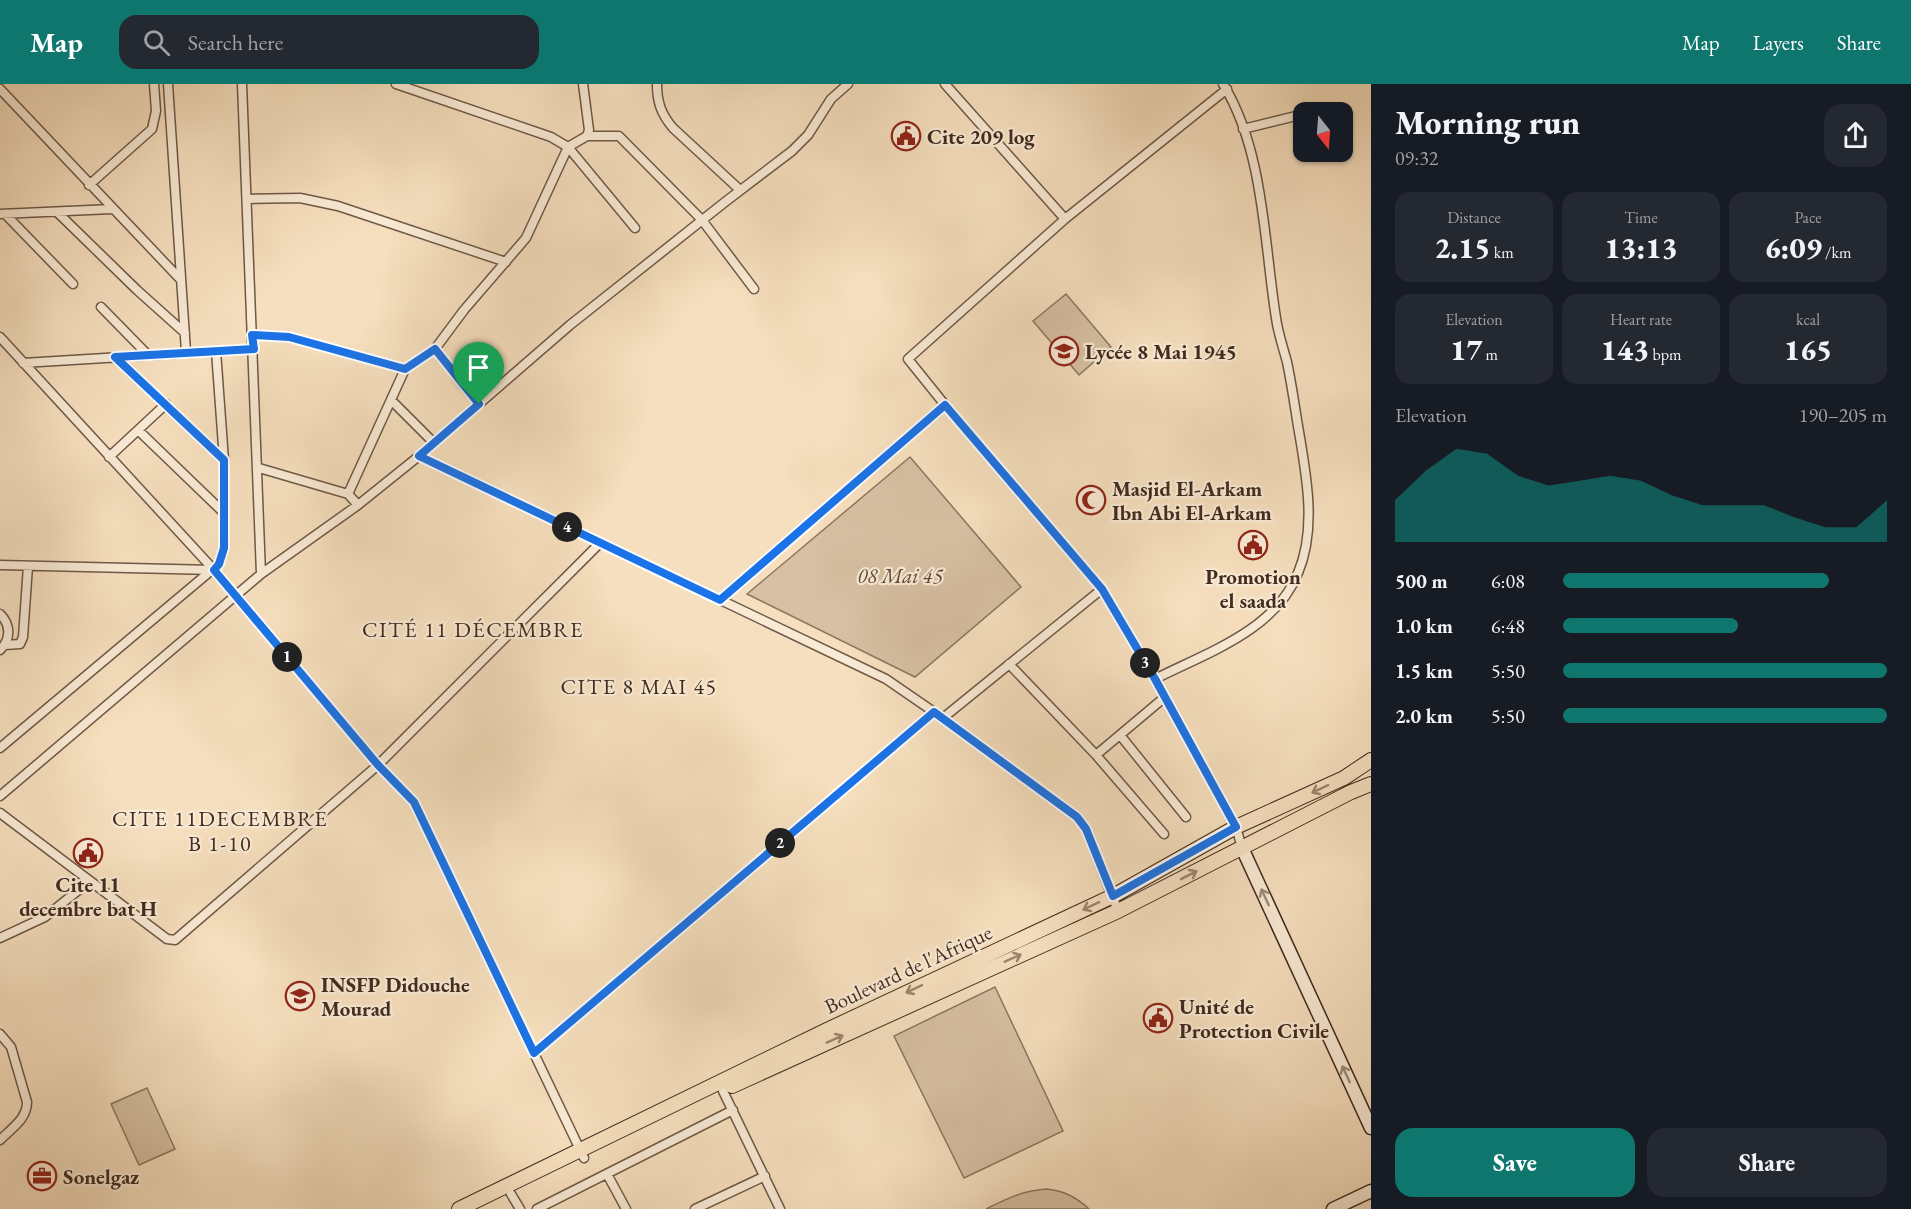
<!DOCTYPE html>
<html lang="en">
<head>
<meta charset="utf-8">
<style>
	:root { --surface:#171b24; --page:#242831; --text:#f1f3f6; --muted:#9ea1a6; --accent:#0f766e }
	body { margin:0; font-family:"EB Garamond",serif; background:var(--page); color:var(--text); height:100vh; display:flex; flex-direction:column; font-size:22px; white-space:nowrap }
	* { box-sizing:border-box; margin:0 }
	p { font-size:20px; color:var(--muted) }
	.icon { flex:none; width:33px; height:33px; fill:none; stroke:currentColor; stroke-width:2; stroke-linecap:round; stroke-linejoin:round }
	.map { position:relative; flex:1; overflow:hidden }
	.drawer { display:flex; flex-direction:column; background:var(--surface); width:540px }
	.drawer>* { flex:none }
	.needle { width:39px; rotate:163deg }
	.buttons { position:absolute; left:1293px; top:18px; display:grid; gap:12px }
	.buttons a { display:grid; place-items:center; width:60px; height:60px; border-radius:12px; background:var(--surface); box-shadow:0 2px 4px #0004; font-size:30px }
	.pin { position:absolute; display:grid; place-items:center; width:51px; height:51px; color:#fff; margin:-62px -26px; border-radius:50% 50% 50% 0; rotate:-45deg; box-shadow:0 0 6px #0007 }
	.pin .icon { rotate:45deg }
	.km { position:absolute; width:30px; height:30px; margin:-15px; border-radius:50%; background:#222; color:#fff; font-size:16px; line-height:30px; text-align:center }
	.round { display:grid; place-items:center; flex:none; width:63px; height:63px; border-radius:18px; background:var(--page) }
	.summary { display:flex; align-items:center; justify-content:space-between; height:102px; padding:0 24px }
	h1 { font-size:33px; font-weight:800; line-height:45px }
	.figures { display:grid; grid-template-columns:repeat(3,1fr); gap:9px; height:102px; padding:6px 24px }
	.figures div { display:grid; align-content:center; border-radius:15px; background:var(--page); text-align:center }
	.figures b { font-size:30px; font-weight:800 }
	.figures small { font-size:16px; font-weight:400 }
	.figures p { font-size:16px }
	.chart { height:168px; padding:12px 24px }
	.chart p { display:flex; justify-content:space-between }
	.chart svg { width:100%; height:108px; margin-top:6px; fill:var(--accent); opacity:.7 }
	.action { display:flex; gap:12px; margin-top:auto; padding:12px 24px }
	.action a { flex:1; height:69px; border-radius:18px; background:var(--accent); color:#fff; font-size:24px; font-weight:800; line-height:69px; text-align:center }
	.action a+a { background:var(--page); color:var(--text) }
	ul { padding:0 24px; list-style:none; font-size:20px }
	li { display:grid; grid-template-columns:96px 72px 1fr; align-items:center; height:45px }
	li i { height:15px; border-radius:8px; background:var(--accent) }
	header { display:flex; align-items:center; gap:36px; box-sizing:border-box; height:84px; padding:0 30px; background:var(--accent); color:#fff }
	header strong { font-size:28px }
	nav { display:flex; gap:33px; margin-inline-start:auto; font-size:21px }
	.search { width:420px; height:54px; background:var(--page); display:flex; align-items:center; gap:15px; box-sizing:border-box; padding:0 21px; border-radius:18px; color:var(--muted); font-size:22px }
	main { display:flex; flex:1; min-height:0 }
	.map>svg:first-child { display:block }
	.green { fill:#d7c0a3; stroke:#8c7661; stroke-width:1.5 }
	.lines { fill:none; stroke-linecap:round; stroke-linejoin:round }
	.street-casing { stroke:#6e5847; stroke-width:11 }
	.secondary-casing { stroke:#412b1f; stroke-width:15 }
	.primary-casing { stroke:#412b1f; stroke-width:16 }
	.street { stroke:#f9ead5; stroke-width:8 }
	.secondary { stroke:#f9ead5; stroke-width:12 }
	.primary { stroke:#f6dfbe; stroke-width:14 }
	.oneway { stroke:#9c856e }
	.oneway2 { stroke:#9d8a7a }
	.route-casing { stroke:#fff; stroke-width:12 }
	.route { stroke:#1a73e8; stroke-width:8 }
	.labels { text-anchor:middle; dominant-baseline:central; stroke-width:4.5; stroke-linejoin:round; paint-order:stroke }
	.poi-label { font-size:21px; font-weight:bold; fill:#412b1f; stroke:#f9ead5; text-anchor:start }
	.park-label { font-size:21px; font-style:italic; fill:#5f4939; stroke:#f9ead5 }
	.street-label { font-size:21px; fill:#412b1f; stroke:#f9ead5 }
	.neighbourhood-label { font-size:22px; letter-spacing:1.5px; fill:#412b1f; stroke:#f9ead5 }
</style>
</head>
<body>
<header>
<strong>Map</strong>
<div class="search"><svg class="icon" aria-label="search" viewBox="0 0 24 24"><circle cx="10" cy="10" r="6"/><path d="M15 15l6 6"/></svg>Search here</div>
<nav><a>Map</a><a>Layers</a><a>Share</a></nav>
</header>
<main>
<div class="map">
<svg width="1371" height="1125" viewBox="0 0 1371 1125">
	<rect width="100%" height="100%" fill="#f6dfbe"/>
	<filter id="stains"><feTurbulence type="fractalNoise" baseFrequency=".00333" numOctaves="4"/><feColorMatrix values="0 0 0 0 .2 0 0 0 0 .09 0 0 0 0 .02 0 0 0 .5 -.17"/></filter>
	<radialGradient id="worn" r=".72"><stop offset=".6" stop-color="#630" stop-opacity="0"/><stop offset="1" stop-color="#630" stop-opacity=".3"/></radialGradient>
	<path class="green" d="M 1066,210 L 1111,263 L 1079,291 L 1033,237 Z
		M 910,373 L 1021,503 L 915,593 L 747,510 Z
		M 995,903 L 1063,1047 L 964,1094 L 894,952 Z
		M 147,1004 L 175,1065 L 139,1081 L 111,1020 Z
		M 1047,1105 C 1064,1107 1076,1113 1089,1125 L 986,1125 C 1006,1115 1024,1106 1047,1105 Z"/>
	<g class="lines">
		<g class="street-casing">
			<path id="street" d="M 168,0 L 186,268
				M 242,0 L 261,490
				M 396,0 L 551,53 L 568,63 L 635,144
				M 657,0 C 657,18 661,30 673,44 L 740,106
				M 945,0 L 1065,135
				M 0,5 L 181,196
				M 1227,5 L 1065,135 L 908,275 L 945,321 L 1102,505 L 1155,595 L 1236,743 L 1242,764
				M 1310,28 L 1321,26
				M 1243,45 L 1304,30
				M 587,52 L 619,52 L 702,136 L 754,205
				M 89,101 L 152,45 L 156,27 L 154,0
				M 247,115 L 300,114 L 338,122 L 506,178
				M 57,128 L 137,206 L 185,249
				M 0,130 L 112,125
				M 5,130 L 73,200
				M 101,223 L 148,271
				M 252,251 L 289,253 L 405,285
				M 0,253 L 214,486 L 378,681 L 414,718 L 584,1074
				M 435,265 L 479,320
				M 115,273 L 224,376
				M 23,279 L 253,265
				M 391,316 L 434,359
				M 138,346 L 224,429
				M 419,372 L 886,595 L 934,628 L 1077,733 L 1086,745 L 1118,827
				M 109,373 L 166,320
				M 259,384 L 348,410 L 358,421
				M 348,410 L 405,285 L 435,265 L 464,226 L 526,154 L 568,63 L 587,52 L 589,46 L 583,0
				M 0,481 L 214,486
				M 720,516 L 945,321
				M 0,530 C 11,541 11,555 0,566
				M 5,561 L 20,560 L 23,553 L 28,482
				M 1009,580 L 1096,671 L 1164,750
				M 1155,595 C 1206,569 1275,547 1298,489 C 1318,442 1305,385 1297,336 C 1294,317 1291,297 1287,278 C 1283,263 1278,249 1276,234 C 1264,159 1264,66 1223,0
				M 943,634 L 1102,505
				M 1120,651 L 1186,733
				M 0,664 L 219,480 L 224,464 L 224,376 L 216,267
				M 1096,671 L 1165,613
				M 0,712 L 261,490 L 358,421 L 419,372 L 570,241 L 725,118 L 792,67 L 808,51 L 831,15 L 848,0
				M 0,729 L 167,855 L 175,856 L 378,681 L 600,459
				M 0,854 L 45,833 L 90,797
				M 0,950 L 11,963 L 27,1018 C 27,1035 12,1044 0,1056
				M 534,969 L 934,628
				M 723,1007 L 780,1125
				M 607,1090 L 626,1125
				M 511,1110 L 520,1125
				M 537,1125 L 733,1026
				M 695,1125 L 765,1092"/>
		</g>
		<g class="secondary-casing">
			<path id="secondary" d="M 1242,764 L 1371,1044
				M 1333,1125 L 1371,1107"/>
		</g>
		<g class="primary-casing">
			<path id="primary" d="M 732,1002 L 1118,827 L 1351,708 L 1371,700
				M 459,1125 L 827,946 L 1113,812 L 1236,743 L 1344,694 L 1371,676"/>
		</g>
		<use href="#street" class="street"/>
		<use href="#secondary" class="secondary"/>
		<use href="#primary" class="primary"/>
	</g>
	<defs><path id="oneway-shaft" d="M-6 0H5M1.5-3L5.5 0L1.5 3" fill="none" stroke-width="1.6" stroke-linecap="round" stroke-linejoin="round" transform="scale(1.5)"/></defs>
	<g class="oneway">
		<use href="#oneway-shaft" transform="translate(1320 705) rotate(155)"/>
		<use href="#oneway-shaft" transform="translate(1189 791) rotate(-27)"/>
		<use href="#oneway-shaft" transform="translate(1091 822) rotate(155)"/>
		<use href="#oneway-shaft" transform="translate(1013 874) rotate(-24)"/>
		<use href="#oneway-shaft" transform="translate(914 905) rotate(155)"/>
		<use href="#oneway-shaft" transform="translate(835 955) rotate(-24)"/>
	</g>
	<g class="oneway2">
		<use href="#oneway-shaft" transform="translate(1265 813) rotate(-115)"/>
		<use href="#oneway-shaft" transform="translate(1346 990) rotate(-115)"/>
	</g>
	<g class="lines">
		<g class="route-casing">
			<path id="route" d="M 252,251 L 289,253 L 405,285 L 435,265 L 479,320 L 419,372 L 720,516 L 945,321 L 1102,505 L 1155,595 L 1236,743 L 1113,812 L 1086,745 L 1077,733 L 934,628 L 534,969 L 414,718 L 378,681 L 214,486 L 219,480 L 224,464 L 224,376 L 115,273 L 254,265 Z"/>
		</g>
		<use href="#route" class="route"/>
	</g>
	<defs>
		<g id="civic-ring" transform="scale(1.5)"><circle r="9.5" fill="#f9ead5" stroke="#8f2418" stroke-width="1.5"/><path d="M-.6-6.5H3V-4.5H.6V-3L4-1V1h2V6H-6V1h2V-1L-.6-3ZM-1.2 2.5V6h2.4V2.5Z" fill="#8f2418"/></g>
		<g id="school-ring" transform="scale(1.5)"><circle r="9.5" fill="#f9ead5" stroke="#8f2418" stroke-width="1.5"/><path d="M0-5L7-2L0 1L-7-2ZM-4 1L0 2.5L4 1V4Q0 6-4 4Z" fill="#8f2418"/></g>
		<g id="mosque-ring" transform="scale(1.5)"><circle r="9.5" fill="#f9ead5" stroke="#8f2418" stroke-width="1.5"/><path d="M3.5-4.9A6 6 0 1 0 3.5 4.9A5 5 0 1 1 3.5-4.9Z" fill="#8f2418"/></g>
		<g id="university-ring" transform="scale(1.5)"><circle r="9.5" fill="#f9ead5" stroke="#8f2418" stroke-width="1.5"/><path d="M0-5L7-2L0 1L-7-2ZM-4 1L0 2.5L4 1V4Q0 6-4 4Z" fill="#8f2418"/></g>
		<g id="office-ring" transform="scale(1.5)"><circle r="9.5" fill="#f9ead5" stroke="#8f2418" stroke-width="1.5"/><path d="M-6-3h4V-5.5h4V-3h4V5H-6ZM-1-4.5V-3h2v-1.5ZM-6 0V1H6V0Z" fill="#8f2418"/></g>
	</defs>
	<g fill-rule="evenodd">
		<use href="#civic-ring" x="906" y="52"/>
		<use href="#school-ring" x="1064" y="267"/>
		<use href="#mosque-ring" x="1091" y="416"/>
		<use href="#civic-ring" x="1253" y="461"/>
		<use href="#civic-ring" x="88" y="769"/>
		<use href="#university-ring" x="300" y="912"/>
		<use href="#civic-ring" x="1158" y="934"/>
		<use href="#office-ring" x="42" y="1092"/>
	</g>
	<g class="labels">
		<g class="poi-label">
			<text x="927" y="52">Cite 209 log</text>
			<text x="1085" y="267">Lycée 8 Mai 1945</text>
			<text x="1112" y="404">Masjid El-Arkam<tspan x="1112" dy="24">Ibn Abi El-Arkam</tspan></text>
			<text x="1253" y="492" text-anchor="middle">Promotion<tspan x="1253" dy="24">el saada</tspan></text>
			<text x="88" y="800" text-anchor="middle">Cite 11<tspan x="88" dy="24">decembre bat H</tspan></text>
			<text x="321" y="900">INSFP Didouche<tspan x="321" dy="24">Mourad</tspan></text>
			<text x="1179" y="922">Unité de<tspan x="1179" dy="24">Protection Civile</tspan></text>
			<text x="63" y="1092">Sonelgaz</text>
		</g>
		<g class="park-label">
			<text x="900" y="491">08 Mai 45</text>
		</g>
		<g class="street-label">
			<text transform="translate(908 885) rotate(-25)">Boulevard de l'Afrique</text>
		</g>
		<g class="neighbourhood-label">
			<text x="473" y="545">CITÉ 11 DÉCEMBRE</text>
			<text x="639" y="602">CITE 8 MAI 45</text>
			<text x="220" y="734">CITE 11DECEMBRE<tspan x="220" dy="25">B 1-10</tspan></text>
		</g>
	</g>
	<rect width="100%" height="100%" filter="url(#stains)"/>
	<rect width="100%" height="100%" fill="url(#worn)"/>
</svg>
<div class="buttons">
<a><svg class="needle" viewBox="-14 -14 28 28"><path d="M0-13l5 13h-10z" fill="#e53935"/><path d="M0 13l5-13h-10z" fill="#9ea1a6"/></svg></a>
</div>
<div class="pin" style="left:479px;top:320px;background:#1e9e55"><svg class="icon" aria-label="arrive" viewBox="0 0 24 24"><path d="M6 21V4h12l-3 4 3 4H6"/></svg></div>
<b class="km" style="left:287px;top:573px">1</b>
<b class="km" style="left:780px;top:759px">2</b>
<b class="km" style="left:1145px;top:579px">3</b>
<b class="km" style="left:567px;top:443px">4</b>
</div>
<section class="drawer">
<div class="summary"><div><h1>Morning run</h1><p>09:32</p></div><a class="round"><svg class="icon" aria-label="share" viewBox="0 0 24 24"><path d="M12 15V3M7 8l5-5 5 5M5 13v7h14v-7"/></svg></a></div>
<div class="figures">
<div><p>Distance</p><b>2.15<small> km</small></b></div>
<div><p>Time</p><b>13:13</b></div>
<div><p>Pace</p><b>6:09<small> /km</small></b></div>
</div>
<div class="figures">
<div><p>Elevation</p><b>17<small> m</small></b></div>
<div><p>Heart rate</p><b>143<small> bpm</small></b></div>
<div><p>kcal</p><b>165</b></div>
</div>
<div class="chart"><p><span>Elevation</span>190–205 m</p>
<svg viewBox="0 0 160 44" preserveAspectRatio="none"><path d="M0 44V27L10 15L20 6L30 8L40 17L50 21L60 19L70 17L80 19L90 25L100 29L110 29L120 29L130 34L140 38L150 38L160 27V44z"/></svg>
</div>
<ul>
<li><b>500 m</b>6:08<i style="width:82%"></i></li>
<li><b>1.0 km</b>6:48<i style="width:54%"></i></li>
<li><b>1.5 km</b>5:50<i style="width:100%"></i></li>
<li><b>2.0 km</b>5:50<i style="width:100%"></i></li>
</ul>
<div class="action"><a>Save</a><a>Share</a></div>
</section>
</main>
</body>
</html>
